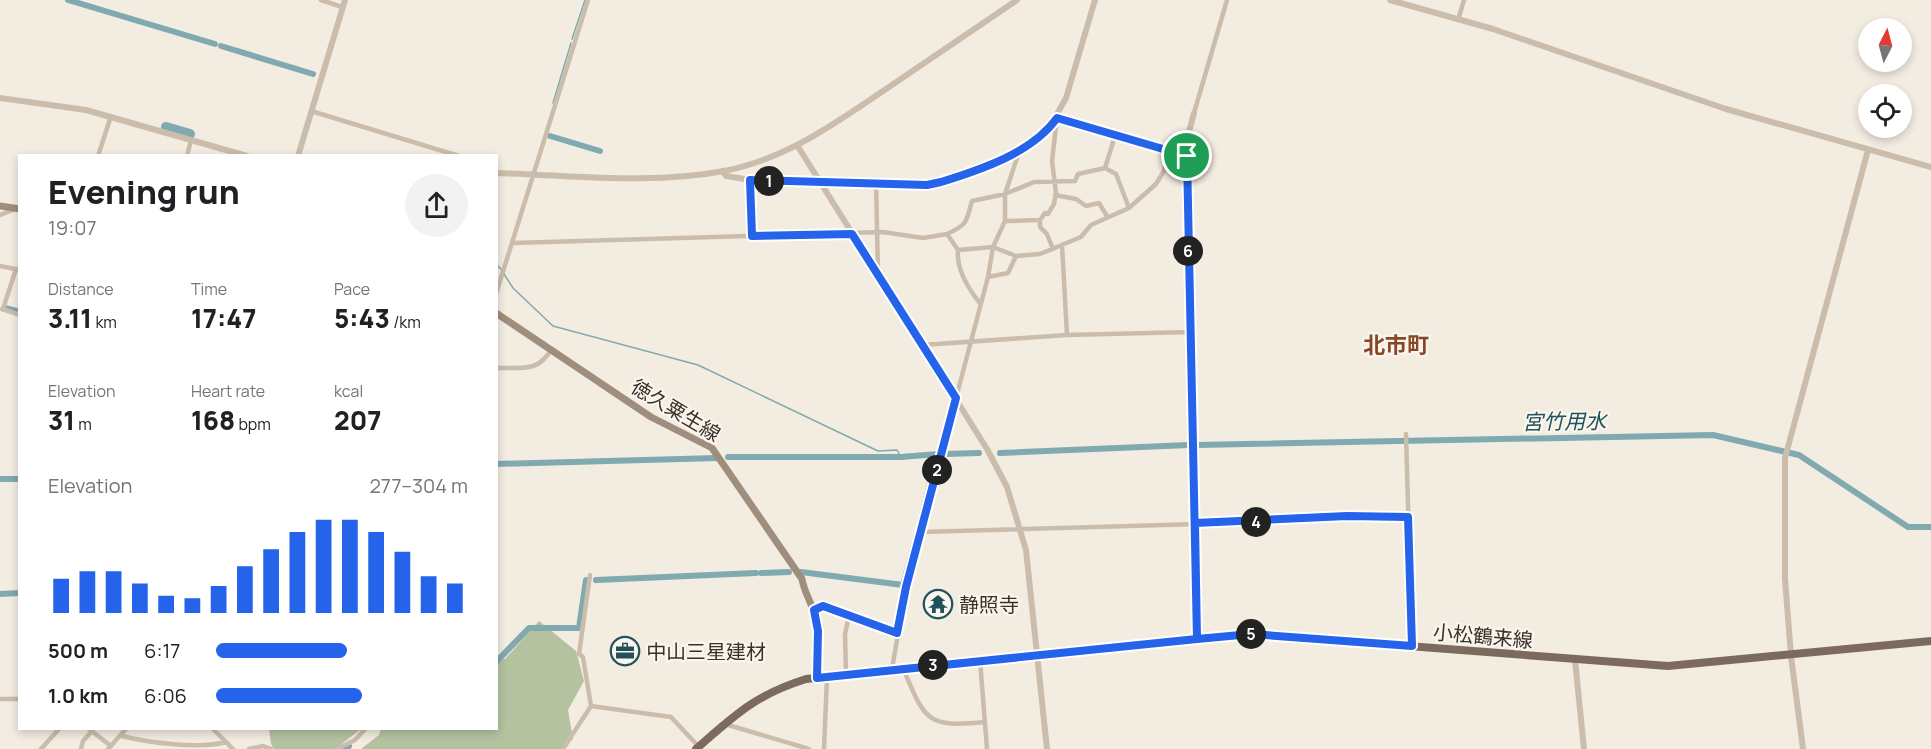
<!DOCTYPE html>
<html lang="en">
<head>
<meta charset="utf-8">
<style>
	:root { --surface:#fff; --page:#f2f2f2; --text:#202124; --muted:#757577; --accent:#2563eb }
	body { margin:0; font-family:Manrope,"Noto Sans JP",sans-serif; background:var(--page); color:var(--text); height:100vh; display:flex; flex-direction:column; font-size:22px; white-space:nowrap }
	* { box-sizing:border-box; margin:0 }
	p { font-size:20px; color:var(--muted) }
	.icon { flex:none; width:33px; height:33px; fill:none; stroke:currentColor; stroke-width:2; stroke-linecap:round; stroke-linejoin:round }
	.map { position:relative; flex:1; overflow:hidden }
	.details { position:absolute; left:18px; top:154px; width:480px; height:576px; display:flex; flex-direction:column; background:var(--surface); border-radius:0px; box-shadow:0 3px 9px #0003 }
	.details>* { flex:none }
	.needle { width:39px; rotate:6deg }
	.controls { position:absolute; left:1858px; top:18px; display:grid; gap:12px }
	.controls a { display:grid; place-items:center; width:54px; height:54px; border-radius:50%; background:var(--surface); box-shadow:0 3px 9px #0003; font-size:30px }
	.pin { position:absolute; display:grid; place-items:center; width:51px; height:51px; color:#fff; margin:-26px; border:3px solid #fff; border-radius:50%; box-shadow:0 2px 6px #0007 }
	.km { position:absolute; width:30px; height:30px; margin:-15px; border-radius:50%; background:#222; color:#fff; font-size:16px; line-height:30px; text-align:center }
	.round { display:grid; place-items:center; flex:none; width:63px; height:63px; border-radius:32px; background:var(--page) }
	.headline { display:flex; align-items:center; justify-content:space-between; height:102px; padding:0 30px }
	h1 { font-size:33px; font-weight:800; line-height:45px }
	.stats { display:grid; grid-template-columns:repeat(3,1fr); gap:9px; height:102px; padding:6px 30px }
	.stats div { display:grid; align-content:center }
	.stats b { font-size:26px; font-weight:800 }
	.stats small { font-size:16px; font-weight:400 }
	.stats p { font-size:16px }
	.chart { height:168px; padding:12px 30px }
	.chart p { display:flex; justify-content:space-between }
	.chart svg { width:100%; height:108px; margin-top:6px; stroke:var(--accent); stroke-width:6 }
	ul { padding:0 30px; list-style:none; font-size:20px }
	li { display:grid; grid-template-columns:96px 72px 1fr; align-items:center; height:45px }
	li i { height:15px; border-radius:8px; background:var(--accent) }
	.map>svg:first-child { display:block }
	.green { fill:#b4c2a0 }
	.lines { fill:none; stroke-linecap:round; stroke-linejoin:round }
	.stream { stroke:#80a9b0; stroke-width:1.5 }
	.canal { stroke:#80a9b0; stroke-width:6 }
	.river { stroke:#80a9b0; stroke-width:10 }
	.minor { stroke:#cbbdac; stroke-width:4.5 }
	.tertiary { stroke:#cbbdac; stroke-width:6 }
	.secondary { stroke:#9f8d7d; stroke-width:7 }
	.primary { stroke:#7b6a5d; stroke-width:8 }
	.route-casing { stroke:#fff; stroke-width:12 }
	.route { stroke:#2563eb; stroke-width:8 }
	.labels { text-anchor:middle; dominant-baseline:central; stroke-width:4.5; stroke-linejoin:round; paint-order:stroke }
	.street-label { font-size:20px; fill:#3a312b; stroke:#faf6ed }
	.poi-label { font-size:20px; fill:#3a312b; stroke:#faf6ed; text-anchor:start }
	.water-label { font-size:21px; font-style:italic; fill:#21515b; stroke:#faf6ed }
	.quarter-label { font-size:22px; font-weight:bold; fill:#874626; stroke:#faf6ed }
</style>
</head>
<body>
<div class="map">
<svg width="1931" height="749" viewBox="0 0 1931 749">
	<rect width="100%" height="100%" fill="#f3ece1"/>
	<path class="green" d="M 539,621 L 576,651 L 584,681 L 568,710 L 573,739 L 561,749 L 361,749 L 379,735 L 381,729 L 496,729 L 497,658 L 505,659 Z
		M 269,729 L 361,729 L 335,749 L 274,749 L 271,744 Z"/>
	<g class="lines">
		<path class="stream" d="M 572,39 L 585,0
			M 553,103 L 571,43
			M 496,264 L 502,270
			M 504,274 L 513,288 L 553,326 L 698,365 L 878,451 L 897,450 L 901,457"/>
		<path class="canal" d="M 68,0 L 215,44
			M 221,46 L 313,74
			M 550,136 L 600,151
			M 5,308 L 20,312
			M 1197,445 L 1713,435 L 1799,455 L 1908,527 L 1931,527
			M 1000,453 L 1189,445
			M 945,454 L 979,453
			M 728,457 L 901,457 L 938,454
			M 496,464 L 717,458
			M 0,479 L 20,479
			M 920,524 L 937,455
			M 801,572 L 903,585 L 918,531
			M 761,573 L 789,572
			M 596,580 L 756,573
			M 0,594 L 20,593
			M 496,662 L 529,628 L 579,628 L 586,580
			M 345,749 L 349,746"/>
		<path class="river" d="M 166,127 L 190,134"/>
		<path class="minor" d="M 321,0 L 342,7
			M 1458,20 L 1464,0
			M 311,111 L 459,156
			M 1194,113 L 1227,0
			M 98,156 L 111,116
			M 187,156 L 191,140
			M 1105,168 L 1116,174 L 1129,208
			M 750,180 L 752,236
			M 876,182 L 878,273
			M 1187,192 L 1197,639
			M 1055,195 L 1076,199 L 1086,206 L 1099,203 L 1107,216
			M 0,215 L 13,210
			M 1040,220 L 1040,227 L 1047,234 L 1053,249
			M 1005,221 L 1040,220 L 1045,213 L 1048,214 L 1054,204 L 1056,193 L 1052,161 L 1057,118 L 1187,156
			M 947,234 C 969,224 966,221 972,201 L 1005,194 L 1034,182 L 1075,181 L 1078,174 L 1105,168 L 1115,136
			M 513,243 L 883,232 L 923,238 L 947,234 L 958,250 L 993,247 L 1016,256 L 1040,254 L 1081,237 L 1091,225 L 1129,208 L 1156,184 L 1164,171 L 1168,151
			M 1062,245 L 1067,335
			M 958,250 C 956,269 968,288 979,302
			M 0,266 L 20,270
			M 988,277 L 1008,273 L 1016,256
			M 496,294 L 588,0
			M 2,309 L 20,315
			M 3,309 L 16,269
			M 922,345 L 1067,335 L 1190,332
			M 496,368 C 522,367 537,373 551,350
			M 1406,434 L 1412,646
			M 921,532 L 1269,522 L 1347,516 L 1408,517
			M 814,610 L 823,606 L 897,633
			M 980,660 L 987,749
			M 903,668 C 925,720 926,728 985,722
			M 892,669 L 906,587 L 988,277 L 993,247 L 1005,221 L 1005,194 L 1019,152
			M 846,674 L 845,634 L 849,615
			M 0,699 L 20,699
			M 591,706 L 671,717 L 699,747
			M 725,724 L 809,749
			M 89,729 L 111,746
			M 213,729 L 233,749
			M 122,736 C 149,743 200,749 226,742
			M 41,749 L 59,729
			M 81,749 L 83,741 L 92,731
			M 108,749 L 126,729
			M 249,749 L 263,746 L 271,749
			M 337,749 L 355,740 L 365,729
			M 563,749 L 591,706 L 583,657 L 579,654 L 590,575
			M 824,749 L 827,677"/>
		<path class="tertiary" d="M 1390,0 L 1493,29 L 1726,109 L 1931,167
			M 0,98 L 86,110 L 247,156
			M 797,145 L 987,449 L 1007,487 L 1026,550 L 1047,749
			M 298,156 L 345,0
			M 722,171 L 726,176 L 750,180 L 927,185 L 947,180 L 1019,152 L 1047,132 L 1066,98 L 1095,0
			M 496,173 C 571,175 650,185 724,171 C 787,159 837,122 889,87 C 932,58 975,29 1017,0
			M 1187,192 L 1187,139 L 1194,113
			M 1575,660 L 1584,749
			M 1803,749 L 1791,656 L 1785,579 L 1785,458 L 1868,150"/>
		<path class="secondary" d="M 0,206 L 20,209
			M 496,313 L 651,417 L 712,448 L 802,579 C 804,591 809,598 813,610 C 822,630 817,656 817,678"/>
		<path class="primary" d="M 696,749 C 735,715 755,695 806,679 L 1251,634 L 1668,666 L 1931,641"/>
	</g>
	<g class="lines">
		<g class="route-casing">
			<path id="route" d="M 1187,156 L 1057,118 C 1032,153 980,170 941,182 L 927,185 L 750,180 L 752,236 L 852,234 L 956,398 L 906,587 L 897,633 L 823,606 L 814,610 L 818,631 L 817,678 L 1197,639 L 1195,523 L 1347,516 L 1408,517 L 1412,646 L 1251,634 L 1197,639 L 1187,156"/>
		</g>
		<use href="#route" class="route"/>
	</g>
	<defs>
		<g id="temple-ring" transform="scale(1.5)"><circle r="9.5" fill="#faf6ed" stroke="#21515b" stroke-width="1.5"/><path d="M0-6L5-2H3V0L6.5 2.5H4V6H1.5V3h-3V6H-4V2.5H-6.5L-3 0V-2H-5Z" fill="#21515b"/></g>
		<g id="office-ring" transform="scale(1.5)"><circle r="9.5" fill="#faf6ed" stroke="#21515b" stroke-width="1.5"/><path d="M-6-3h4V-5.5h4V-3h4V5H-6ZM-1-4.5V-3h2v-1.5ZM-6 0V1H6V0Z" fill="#21515b"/></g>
	</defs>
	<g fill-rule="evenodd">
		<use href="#temple-ring" x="938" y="604"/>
		<use href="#office-ring" x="625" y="651"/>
	</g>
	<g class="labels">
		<g class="street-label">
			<text transform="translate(676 410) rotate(31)">徳久粟生線</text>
			<text transform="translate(1483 636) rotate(5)">小松鶴来線</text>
		</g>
		<g class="poi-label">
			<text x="959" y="604">静照寺</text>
			<text x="646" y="651">中山三星建材</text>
		</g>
		<g class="water-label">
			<text transform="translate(1564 421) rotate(-1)">宮竹用水</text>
		</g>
		<g class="quarter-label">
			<text x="1396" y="345">北市町</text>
		</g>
	</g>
</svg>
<div class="controls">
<a><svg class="needle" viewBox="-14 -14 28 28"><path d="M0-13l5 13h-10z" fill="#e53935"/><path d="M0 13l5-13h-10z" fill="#757577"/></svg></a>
<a><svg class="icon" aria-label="locate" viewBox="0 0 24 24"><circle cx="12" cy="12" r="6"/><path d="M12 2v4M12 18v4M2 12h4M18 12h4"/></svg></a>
</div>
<div class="pin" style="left:1187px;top:156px;background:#1e9e55"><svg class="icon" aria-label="arrive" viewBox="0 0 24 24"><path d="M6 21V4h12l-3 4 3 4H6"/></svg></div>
<b class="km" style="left:769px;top:181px">1</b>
<b class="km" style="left:937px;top:470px">2</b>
<b class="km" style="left:933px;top:665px">3</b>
<b class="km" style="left:1256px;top:522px">4</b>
<b class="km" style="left:1251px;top:634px">5</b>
<b class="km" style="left:1188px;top:251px">6</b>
<section class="details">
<div class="headline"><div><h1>Evening run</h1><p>19:07</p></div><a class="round"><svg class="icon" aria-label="share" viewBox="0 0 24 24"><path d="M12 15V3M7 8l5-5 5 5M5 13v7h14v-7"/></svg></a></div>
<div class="stats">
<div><p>Distance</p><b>3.11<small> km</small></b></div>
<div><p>Time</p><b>17:47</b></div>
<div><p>Pace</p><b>5:43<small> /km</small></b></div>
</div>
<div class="stats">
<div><p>Elevation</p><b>31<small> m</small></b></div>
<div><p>Heart rate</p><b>168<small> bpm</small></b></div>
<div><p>kcal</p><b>207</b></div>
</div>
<div class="chart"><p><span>Elevation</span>277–304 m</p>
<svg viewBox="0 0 160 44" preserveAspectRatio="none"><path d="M5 44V30M15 44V27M25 44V27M35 44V32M45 44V37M55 44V38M65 44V33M75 44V25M85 44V18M95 44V11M105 44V6M115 44V6M125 44V11M135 44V19M145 44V29M155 44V32"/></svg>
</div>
<ul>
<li><b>500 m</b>6:17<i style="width:52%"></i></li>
<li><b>1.0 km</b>6:06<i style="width:58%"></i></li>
</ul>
</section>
</div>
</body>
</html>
